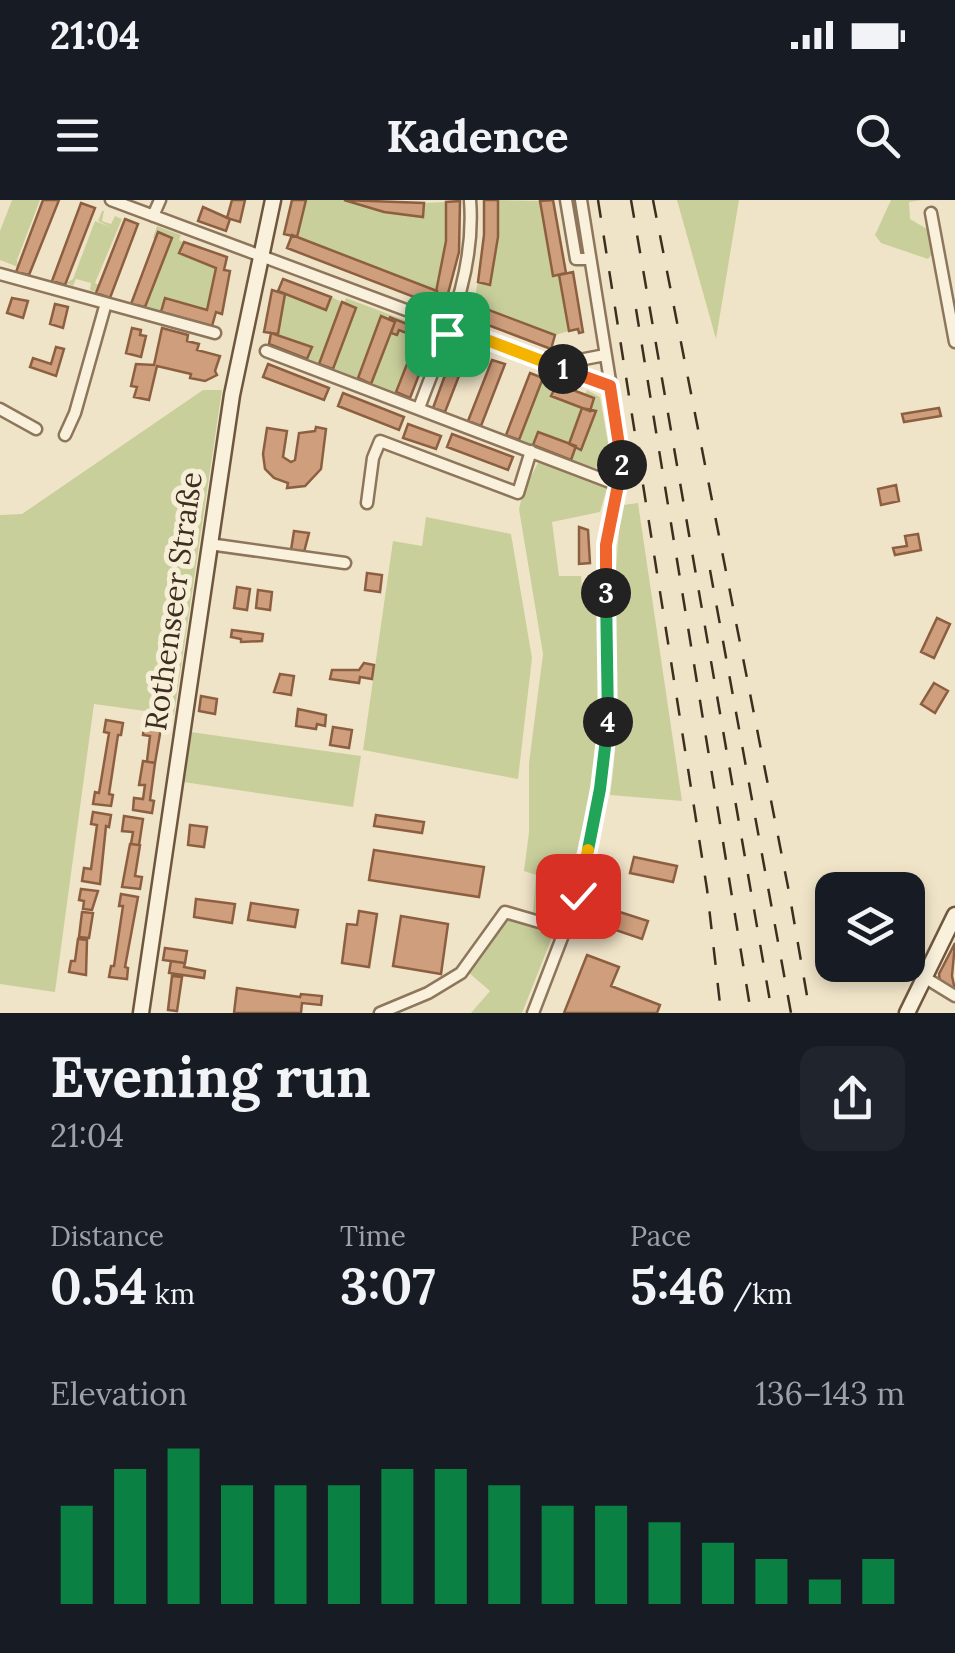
<!DOCTYPE html>
<html lang="en">
<head>
<meta charset="utf-8">
<style>
	:root { --surface:#171b24; --page:#20242c; --text:#f1f3f6; --muted:#9ea1a6; --accent:#0b8043 }
	body { margin:0; font-family:Lora,serif; background:var(--page); color:var(--text); height:100vh; display:flex; flex-direction:column; font-size:38px; white-space:nowrap }
	* { box-sizing:border-box; margin:0 }
	p { font-size:32px; color:var(--muted) }
	.icon { flex:none; width:55px; height:55px; fill:none; stroke:currentColor; stroke-width:2; stroke-linecap:round; stroke-linejoin:round }
	.map { position:relative; height:813px; overflow:hidden }
	.side { display:flex; flex-direction:column; background:var(--surface); flex:1 }
	.side>* { flex:none }
	.buttons { position:absolute; left:815px; top:672px; display:grid; gap:20px }
	.buttons a { display:grid; place-items:center; width:110px; height:110px; border-radius:20px; background:var(--surface); box-shadow:0 5px 15px #0003; font-size:50px }
	.pin { position:absolute; display:grid; place-items:center; width:85px; height:85px; color:#fff; margin:-42px; border-radius:20px; box-shadow:0 5px 15px #0006 }
	.km { position:absolute; width:50px; height:50px; margin:-25px; border-radius:50%; background:#222; color:#fff; font-size:28px; line-height:50px; text-align:center }
	.round { display:grid; place-items:center; flex:none; width:105px; height:105px; border-radius:20px; background:var(--page) }
	.headline { display:flex; align-items:center; justify-content:space-between; height:170px; padding:0 50px }
	h1 { font-size:55px; font-weight:700; line-height:75px }
	.figures { display:grid; grid-template-columns:repeat(3,1fr); gap:15px; height:170px; padding:10px 50px }
	.figures div { display:grid; align-content:center }
	.figures b { font-size:50px; font-weight:700 }
	.figures small { font-size:28px; font-weight:400 }
	.figures p { font-size:28px }
	.chart { height:280px; padding:20px 50px }
	.chart p { display:flex; justify-content:space-between }
	.chart svg { width:100%; height:180px; margin-top:10px; stroke:var(--accent); stroke-width:6 }
	.status { display:flex; justify-content:space-between; align-items:center; height:70px; padding:0 50px; background:var(--surface); direction:ltr }
	.status svg { height:28px; fill:currentColor }
	header { display:flex; justify-content:space-between; align-items:center; height:130px; padding:0 50px; background:var(--surface); font-size:45px; font-weight:700 }
	.map>svg:first-child { display:block }
	.green { fill:#c9cf9b }
	.building { fill:#cf9f7d; stroke:#8d5f41; stroke-width:2.5 }
	.lines { fill:none; stroke-linecap:round; stroke-linejoin:round }
	.street-casing { stroke:#8d765c; stroke-width:15 }
	.secondary-casing { stroke:#6f573f; stroke-width:19 }
	.street { stroke:#faf1dc; stroke-width:10 }
	.secondary { stroke:#faf1dc; stroke-width:14 }
	.rail { stroke:#3d2e20; stroke-width:2.5; stroke-dasharray:18 18; stroke-linecap:butt }
	.split-1-casing { stroke:#fff; stroke-width:20 }
	.split-2-casing { stroke:#fff; stroke-width:20 }
	.split-3-casing { stroke:#fff; stroke-width:20 }
	.split-4-casing { stroke:#fff; stroke-width:20 }
	.split-5-casing { stroke:#fff; stroke-width:20 }
	.split-6-casing { stroke:#fff; stroke-width:20 }
	.split-1 { stroke:#f5b400; stroke-width:12 }
	.split-2 { stroke:#f0652b; stroke-width:12 }
	.split-3 { stroke:#f0652b; stroke-width:12 }
	.split-4 { stroke:#22a559; stroke-width:12 }
	.split-5 { stroke:#22a559; stroke-width:12 }
	.split-6 { stroke:#f5b400; stroke-width:12 }
	.labels { text-anchor:middle; dominant-baseline:central; stroke-width:10; stroke-linejoin:round; paint-order:stroke }
	.street-label { font-size:30px; fill:#3d2e20; stroke:#f7eed8 }
</style>
</head>
<body>
<div class="status"><b>21:04</b><svg viewBox="0 0 49 12"><path d="M0 12V9h3v3zM5 12V6h3v6zM10 12V3h3v9zM15 12V0h3v12zM26 1h20v11H26zM47 4h2v5h-2z"/></svg></div>
<header><svg class="icon" aria-label="menu" viewBox="0 0 24 24"><path d="M4 6h16M4 12h16M4 18h16"/></svg>Kadence<svg class="icon" aria-label="search" viewBox="0 0 24 24"><circle cx="10" cy="10" r="6"/><path d="M15 15l6 6"/></svg></header>
<div class="map">
<svg width="955" height="813" viewBox="0 0 955 813">
	<rect width="100%" height="100%" fill="#f0e4c8"/>
	<path class="green" d="M 12,0 L 40,0 L 17,60 L 18,67 L 0,60 L 0,31 Z
		M 306,0 L 344,0 L 384,12 L 422,17 L 424,3 L 446,2 L 446,41 L 435,90 L 297,37 Z
		M 498,0 L 540,1 L 553,75 L 559,75 L 569,131 L 555,135 L 473,104 L 478,82 L 490,85 L 498,37 Z
		M 677,0 L 739,0 L 716,139 Z
		M 891,0 L 922,0 L 909,2 L 910,19 L 927,29 L 933,53 L 928,59 L 881,43 L 875,35 Z
		M 102,11 L 104,11 L 102,21 L 111,24 L 115,16 L 122,19 L 95,83 L 99,85 L 97,92 L 90,90 L 91,83 L 76,79 L 73,86 L 66,83 L 73,79 L 95,21 L 110,27 L 98,21 Z
		M 157,26 L 181,35 L 179,40 L 183,42 L 179,53 L 216,68 L 207,110 L 166,98 L 161,112 L 145,107 L 172,38 L 159,33 L 156,39 L 153,38 Z
		M 285,94 L 325,109 L 331,97 L 342,102 L 319,164 L 307,159 L 311,147 L 278,134 Z
		M 346,98 L 412,123 L 411,126 L 381,117 L 358,178 L 333,169 L 356,108 L 344,103 Z
		M 399,130 L 417,137 L 396,192 L 371,184 L 391,133 L 397,135 Z
		M 543,178 L 557,184 L 552,197 L 582,208 L 569,244 L 539,232 L 533,245 L 519,240 Z
		M 203,190 L 222,190 L 174,515 L 94,504 L 55,792 L 0,784 L 0,315 L 22,314 Z
		M 587,190 L 600,197 L 610,254 L 608,263 L 595,268 L 571,260 L 576,248 L 580,249 L 595,211 L 590,209 L 594,198 L 585,194 Z
		M 539,261 L 607,288 L 600,312 L 552,322 L 559,376 L 581,376 L 582,388 L 598,388 L 598,545 L 592,586 L 561,719 L 533,713 L 536,675 L 524,671 L 529,632 L 529,563 L 543,454 L 519,309 L 523,292 Z
		M 638,303 L 682,601 L 610,595 C 625,499 606,400 623,305 Z
		M 426,317 L 511,334 L 532,458 L 518,579 L 363,550 L 393,341 L 422,346 Z
		M 191,532 L 361,556 L 353,607 L 183,582 Z
		M 507,715 L 555,730 L 522,813 L 471,813 L 490,791 L 468,772 Z"/>
	<path class="building" d="M 43,0 L 59,0 L 29,75 L 16,72 Z
		M 232,0 L 245,0 L 240,22 L 227,18 Z
		M 292,0 L 306,0 L 297,37 L 284,34 Z
		M 344,0 L 424,3 L 423,17 L 384,12 Z
		M 484,0 L 498,0 L 498,37 L 490,85 L 478,82 L 484,35 Z
		M 553,0 L 566,73 L 553,76 L 540,1 Z
		M 460,1 L 459,52 L 446,101 L 435,97 L 446,41 L 446,2 Z
		M 81,3 L 95,8 L 65,85 L 52,81 Z
		M 203,7 L 230,19 L 226,31 L 198,21 Z
		M 125,19 L 138,24 L 110,98 L 96,93 Z
		M 158,32 L 172,38 L 145,107 L 131,104 Z
		M 292,35 L 437,91 L 432,104 L 287,48 Z
		M 184,42 L 227,57 L 224,70 L 230,71 L 222,114 L 216,112 L 212,126 L 161,112 L 165,98 L 207,110 L 216,68 L 179,53 Z
		M 573,72 L 583,132 L 579,133 L 578,129 L 569,131 L 559,75 Z
		M 283,79 L 331,97 L 326,110 L 278,91 Z
		M 272,90 L 285,94 L 278,134 L 264,132 Z
		M 12,98 L 28,101 L 23,118 L 7,113 Z
		M 342,102 L 356,108 L 333,169 L 319,164 Z
		M 55,104 L 68,107 L 63,128 L 50,124 Z
		M 473,104 L 555,135 L 551,149 L 467,117 Z
		M 381,116 L 395,122 L 371,184 L 358,178 Z
		M 389,117 L 428,132 L 428,134 L 420,131 L 417,137 L 399,130 L 397,135 L 391,133 L 395,122 Z
		M 132,128 L 141,130 L 140,135 L 146,136 L 141,157 L 126,153 Z
		M 162,128 L 188,135 L 187,141 L 199,144 L 197,150 L 220,156 L 215,171 L 217,175 L 205,181 L 190,178 L 191,174 L 157,166 L 149,200 L 134,197 L 137,187 L 131,186 L 136,164 L 154,165 Z
		M 420,131 L 434,136 L 410,198 L 396,192 Z
		M 271,133 L 312,147 L 307,159 L 269,144 Z
		M 456,145 L 469,150 L 445,212 L 433,208 Z
		M 56,147 L 64,149 L 56,176 L 30,167 L 33,158 L 51,164 Z
		M 492,160 L 505,164 L 481,226 L 468,221 Z
		M 268,164 L 329,188 L 324,200 L 263,177 Z
		M 530,173 L 543,178 L 519,240 L 506,235 Z
		M 557,184 L 594,198 L 590,211 L 551,196 Z
		M 343,193 L 404,217 L 399,230 L 338,206 Z
		M 582,208 L 596,211 L 581,250 L 569,244 Z
		M 939,208 L 941,216 L 904,222 L 902,214 Z
		M 408,224 L 441,236 L 436,249 L 403,238 Z
		M 316,227 L 326,229 L 321,269 L 305,286 L 287,288 L 288,283 L 274,278 L 265,269 L 263,254 L 267,228 L 287,231 L 283,257 L 291,262 L 295,260 L 299,233 L 315,231 Z
		M 538,232 L 576,246 L 571,260 L 533,245 Z
		M 452,234 L 513,257 L 508,270 L 447,247 Z
		M 896,285 L 899,301 L 881,305 L 878,289 Z
		M 579,327 L 588,330 L 590,363 L 579,364 Z
		M 294,331 L 309,333 L 304,352 L 291,350 Z
		M 918,334 L 921,350 L 895,355 L 893,348 L 907,346 L 905,336 Z
		M 367,373 L 382,375 L 380,392 L 365,390 Z
		M 237,387 L 250,389 L 247,410 L 234,408 Z
		M 258,390 L 272,392 L 270,410 L 256,408 Z
		M 937,418 L 950,424 L 934,458 L 921,452 Z
		M 232,430 L 263,434 L 262,441 L 241,442 L 241,439 L 231,437 Z
		M 364,463 L 374,465 L 372,479 L 360,477 L 359,483 L 330,479 L 332,470 L 359,470 Z
		M 280,474 L 294,476 L 291,495 L 274,492 Z
		M 934,483 L 948,491 L 935,513 L 921,504 Z
		M 201,496 L 217,499 L 215,514 L 199,511 Z
		M 298,509 L 326,515 L 325,526 L 317,524 L 316,529 L 296,526 Z
		M 106,520 L 123,523 L 121,535 L 118,535 L 109,594 L 113,595 L 111,606 L 93,604 L 95,592 L 99,593 L 109,533 L 104,532 Z
		M 145,520 L 162,522 L 155,563 L 147,561 L 150,536 L 143,535 Z
		M 333,527 L 352,530 L 349,548 L 330,545 Z
		M 143,561 L 155,563 L 150,600 L 154,601 L 152,613 L 133,610 L 134,598 L 143,599 L 145,585 L 139,585 Z
		M 93,612 L 111,615 L 109,627 L 106,626 L 100,684 L 82,681 L 84,668 L 91,669 L 97,625 L 91,624 Z
		M 376,615 L 424,622 L 422,633 L 374,626 Z
		M 124,616 L 143,619 L 139,645 L 131,644 L 133,632 L 122,631 Z
		M 190,625 L 207,627 L 204,647 L 188,645 Z
		M 130,644 L 140,645 L 135,676 L 142,677 L 140,689 L 122,687 Z
		M 374,650 L 484,667 L 479,697 L 369,680 Z
		M 634,657 L 677,666 L 673,682 L 630,673 Z
		M 605,668 L 617,671 L 610,695 L 598,691 L 600,685 L 596,684 Z
		M 81,689 L 98,691 L 92,710 L 83,709 L 84,701 L 79,700 Z
		M 121,694 L 138,697 L 125,767 L 128,768 L 127,779 L 109,777 L 111,766 L 114,766 L 123,706 L 119,706 Z
		M 196,699 L 235,704 L 232,723 L 194,717 Z
		M 251,703 L 298,710 L 295,727 L 248,720 Z
		M 598,705 L 648,721 L 642,739 L 592,722 Z
		M 359,711 L 377,714 L 369,767 L 342,763 L 347,724 L 357,725 Z
		M 82,712 L 93,713 L 89,738 L 79,737 Z
		M 401,716 L 448,724 L 441,774 L 393,766 Z
		M 78,739 L 87,740 L 86,775 L 69,772 L 71,761 L 75,761 Z
		M 955,743 L 952,776 L 955,790 L 940,782 L 939,774 Z
		M 165,748 L 187,751 L 185,763 L 163,760 Z
		M 587,755 L 619,767 L 611,786 L 660,805 L 657,813 L 564,813 Z
		M 171,761 L 185,763 L 184,767 L 205,771 L 204,778 L 169,773 Z
		M 172,776 L 182,777 L 177,811 L 168,810 Z
		M 237,788 L 300,797 L 301,794 L 322,796 L 321,805 L 302,803 L 301,813 L 234,813 Z"/>
	<g class="lines">
		<g class="street-casing">
			<path id="street" d="M 111,0 L 610,186
				M 566,0 L 576,59 L 590,59
				M 931,13 L 955,142
				M 153,16 L 160,0
				M 0,74 L 215,133
				M 266,151 L 618,285
				M 560,167 L 564,163 L 605,155
				M 419,208 C 444,140 476,74 470,0
				M 0,209 L 36,229
				M 65,235 L 75,213 L 106,103
				M 367,303 L 373,258 L 380,241 L 518,293 L 531,251
				M 209,344 L 345,363
				M 924,777 L 955,796
				M 380,813 L 428,793 L 461,773 L 505,712 L 567,730
				M 533,813 L 578,696 L 601,589 L 608,523 L 605,345 L 623,262 L 581,0"/>
		</g>
		<g class="secondary-casing">
			<path id="secondary" d="M 141,813 L 232,195 L 273,0
				M 907,813 L 955,715"/>
		</g>
		<use href="#street" class="street"/>
		<use href="#secondary" class="secondary"/>
		<path class="rail" d="M 598,0 L 707,689 L 721,813
			M 631,0 L 772,813
			M 653,0 L 789,692 L 810,813
			M 636,109 L 751,813
			M 710,370 L 791,813"/>
	</g>
	<g class="lines">
		<g class="split-1-casing">
			<path id="split-1" d="M 447,134 L 450,126 L 563,169"/>
		</g>
		<g class="split-2-casing">
			<path id="split-2" d="M 563,169 L 610,186 L 622,265"/>
		</g>
		<g class="split-3-casing">
			<path id="split-3" d="M 606,393 L 606,345 L 622,265"/>
		</g>
		<g class="split-4-casing">
			<path id="split-4" d="M 606,393 L 608,522"/>
		</g>
		<g class="split-5-casing">
			<path id="split-5" d="M 588,650 L 600,589 L 608,522"/>
		</g>
		<g class="split-6-casing">
			<path id="split-6" d="M 578,696 L 588,650"/>
		</g>
		<use href="#split-1" class="split-1"/>
		<use href="#split-2" class="split-2"/>
		<use href="#split-3" class="split-3"/>
		<use href="#split-4" class="split-4"/>
		<use href="#split-5" class="split-5"/>
		<use href="#split-6" class="split-6"/>
	</g>
	<g class="labels">
		<g class="street-label">
			<text transform="translate(173 401) rotate(-82)">Rothenseer Straße</text>
		</g>
	</g>
</svg>
<div class="buttons">
<a><svg class="icon" aria-label="layers" viewBox="0 0 24 24"><path d="M12 4l9 5-9 5-9-5zM3 14l9 5 9-5"/></svg></a>
</div>
<div class="pin" style="left:447px;top:134px;background:#1e9e55"><svg class="icon" aria-label="arrive" viewBox="0 0 24 24"><path d="M6 21V4h12l-3 4 3 4H6"/></svg></div>
<div class="pin" style="left:578px;top:696px;background:#d93025"><svg class="icon" aria-label="check" viewBox="0 0 24 24"><path d="M5 12l5 5 9-10"/></svg></div>
<b class="km" style="left:563px;top:169px">1</b>
<b class="km" style="left:622px;top:265px">2</b>
<b class="km" style="left:606px;top:393px">3</b>
<b class="km" style="left:608px;top:522px">4</b>
</div>
<section class="side">
<div class="headline"><div><h1>Evening run</h1><p>21:04</p></div><a class="round"><svg class="icon" aria-label="share" viewBox="0 0 24 24"><path d="M12 15V3M7 8l5-5 5 5M5 13v7h14v-7"/></svg></a></div>
<div class="figures">
<div><p>Distance</p><b>0.54<small> km</small></b></div>
<div><p>Time</p><b>3:07</b></div>
<div><p>Pace</p><b>5:46<small> /km</small></b></div>
</div>
<div class="chart"><p><span>Elevation</span>136–143 m</p>
<svg viewBox="0 0 160 44" preserveAspectRatio="none"><path d="M5 44V20M15 44V11M25 44V6M35 44V15M45 44V15M55 44V15M65 44V11M75 44V11M85 44V15M95 44V20M105 44V20M115 44V24M125 44V29M135 44V33M145 44V38M155 44V33"/></svg>
</div>
</section>
</body>
</html>
